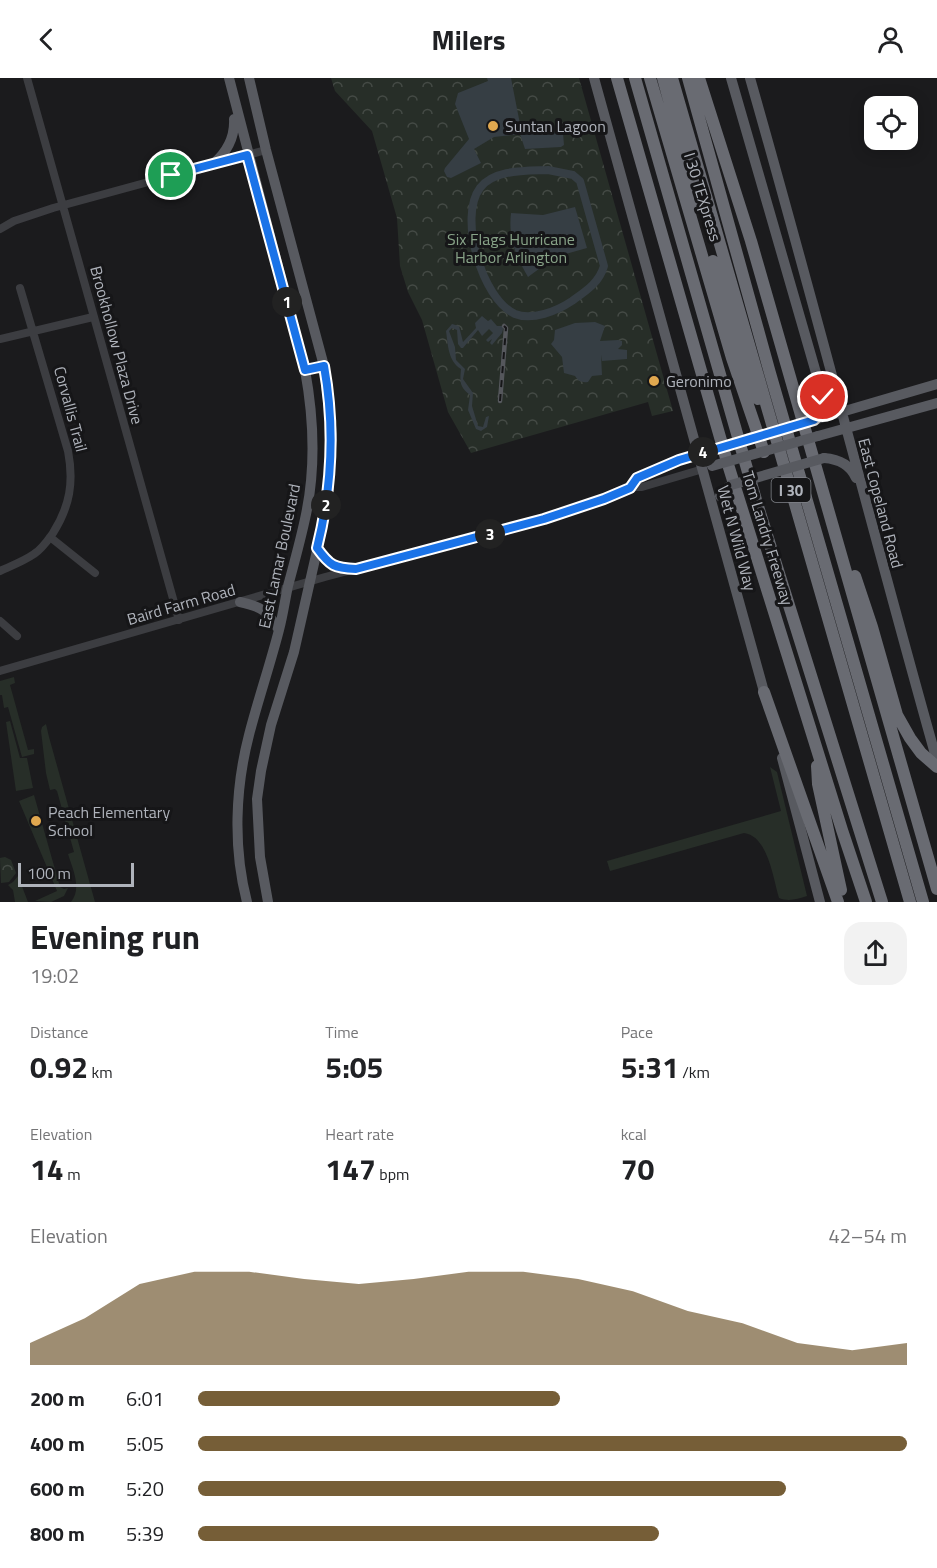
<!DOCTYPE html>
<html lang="en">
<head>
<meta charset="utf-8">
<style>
	:root { --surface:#fff; --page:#f2f2f2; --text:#202124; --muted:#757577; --accent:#765e37 }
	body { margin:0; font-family:"Titillium Web",sans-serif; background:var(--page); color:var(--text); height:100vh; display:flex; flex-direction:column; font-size:22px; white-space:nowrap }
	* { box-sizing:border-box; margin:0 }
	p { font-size:20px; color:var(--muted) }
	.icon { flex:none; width:33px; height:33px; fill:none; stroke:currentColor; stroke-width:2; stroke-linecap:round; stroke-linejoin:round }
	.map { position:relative; height:824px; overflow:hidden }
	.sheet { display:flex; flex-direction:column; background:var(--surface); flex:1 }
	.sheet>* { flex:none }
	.tools { position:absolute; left:864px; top:18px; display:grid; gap:12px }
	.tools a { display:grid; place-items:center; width:54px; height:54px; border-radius:12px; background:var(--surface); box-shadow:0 3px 15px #0003; font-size:30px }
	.scale { position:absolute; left:18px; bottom:15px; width:116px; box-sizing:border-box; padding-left:6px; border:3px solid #afb3bb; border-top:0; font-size:16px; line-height:21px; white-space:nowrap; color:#afb3bb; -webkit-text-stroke:4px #161618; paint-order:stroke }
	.pin { position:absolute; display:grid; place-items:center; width:51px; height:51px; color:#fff; margin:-26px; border:3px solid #fff; border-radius:50%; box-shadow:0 2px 6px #0007 }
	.km { position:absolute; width:30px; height:30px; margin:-15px; border-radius:50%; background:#222; color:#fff; font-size:16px; line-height:30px; text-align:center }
	.round { display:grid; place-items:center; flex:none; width:63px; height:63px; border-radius:18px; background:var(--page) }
	.headline { display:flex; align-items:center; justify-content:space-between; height:102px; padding:0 30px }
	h1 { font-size:33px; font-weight:700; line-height:45px }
	.stats { display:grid; grid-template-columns:repeat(3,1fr); gap:9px; height:102px; padding:6px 30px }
	.stats div { display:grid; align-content:center }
	.stats b { font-size:30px; font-weight:700 }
	.stats small { font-size:16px; font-weight:400 }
	.stats p { font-size:16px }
	.chart { height:168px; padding:12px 30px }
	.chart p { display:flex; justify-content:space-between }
	.chart svg { width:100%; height:108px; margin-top:6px; fill:var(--accent); opacity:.7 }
	ul { padding:0 30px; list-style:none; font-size:20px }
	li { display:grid; grid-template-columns:96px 72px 1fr; align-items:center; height:45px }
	li i { height:15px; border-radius:8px; background:var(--accent) }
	header { display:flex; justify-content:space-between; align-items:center; height:78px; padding:0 30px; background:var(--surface); font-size:27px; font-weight:700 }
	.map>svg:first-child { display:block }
	.green { fill:#272e28 }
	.park { fill:url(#park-crowns) }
	.water { fill:#363e44 }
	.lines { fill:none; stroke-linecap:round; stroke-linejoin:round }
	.canal { stroke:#363e44; stroke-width:8 }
	.minor { stroke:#3c3d41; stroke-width:8 }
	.major { stroke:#585a60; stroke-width:10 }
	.highway { stroke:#696b72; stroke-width:12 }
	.rail-casing { stroke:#55575c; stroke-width:4.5 }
	.rail { stroke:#161618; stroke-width:2; stroke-dasharray:7; stroke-linecap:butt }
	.major-bridge { stroke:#585a60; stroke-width:10 }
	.route-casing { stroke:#fff; stroke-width:12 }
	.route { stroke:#1a73e8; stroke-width:8 }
	.poi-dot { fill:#e0a84f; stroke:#161618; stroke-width:2 }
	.labels { text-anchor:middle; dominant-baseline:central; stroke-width:6; stroke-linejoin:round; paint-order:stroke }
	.shield { fill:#161618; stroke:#81848a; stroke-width:1.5 }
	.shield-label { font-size:15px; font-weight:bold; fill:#afb3bb }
	.poi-label { font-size:16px; fill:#afb3bb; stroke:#161618; text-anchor:start }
	.street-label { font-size:16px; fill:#afb3bb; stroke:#161618 }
	.park-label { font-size:16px; fill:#88a388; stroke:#161618 }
</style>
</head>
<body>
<header><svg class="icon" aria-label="back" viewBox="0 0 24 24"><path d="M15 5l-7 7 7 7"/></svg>Milers<svg class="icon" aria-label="person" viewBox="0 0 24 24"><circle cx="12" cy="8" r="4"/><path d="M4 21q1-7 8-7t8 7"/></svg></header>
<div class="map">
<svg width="937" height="824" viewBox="0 0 937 824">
	<defs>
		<pattern id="park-crowns" width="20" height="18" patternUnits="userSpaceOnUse" patternTransform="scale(1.5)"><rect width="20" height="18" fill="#272e28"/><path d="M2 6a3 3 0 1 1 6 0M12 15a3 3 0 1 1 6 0" fill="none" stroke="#444a45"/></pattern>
	</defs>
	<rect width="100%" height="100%" fill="#1b1b1d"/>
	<path class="green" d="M 14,599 L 15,605 L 10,607 L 28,672 L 34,671 L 34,676 L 22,679 L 8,629 L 4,630 L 2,617 L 0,617 L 0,603 Z
		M 10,643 L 20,680 L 27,680 L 33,710 L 16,713 L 6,644 Z
		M 46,646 L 49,659 L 95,824 L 71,824 C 82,810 73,792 68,776 L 74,774 L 57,713 L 55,711 L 50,712 L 46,695 L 41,653 L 42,649 Z
		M 770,689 L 777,694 L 807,818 C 797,821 789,824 779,820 C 773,800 768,758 744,755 L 610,793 L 607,783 L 781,733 Z
		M 34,717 L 60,809 L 64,811 L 68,810 L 64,818 L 51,824 L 35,823 L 57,813 L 19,723 Z
		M 18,798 L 28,824 L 15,824 L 13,812 L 8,807 L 13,804 Z"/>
	<path class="park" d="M 331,0 L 579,0 L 673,333 L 652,338 L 648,324 L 471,375 L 448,334 L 422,242 L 408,214 L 400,188 L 397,140 L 372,53 L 335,13 Z
		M 5,779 L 11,782 L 16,795 L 9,804 L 1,805 L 0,780 Z"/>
	<path class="water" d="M 487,0 L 511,0 L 520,46 L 525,50 L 560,53 L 563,55 L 564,67 L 561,69 L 525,71 L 520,56 L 494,59 L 474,71 L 481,85 L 451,100 L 447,99 L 444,93 L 445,90 L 469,61 L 455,26 L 458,15 L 488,3 Z
		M 575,129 L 587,170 L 555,179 L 528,199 C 516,178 508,160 511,135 L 543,137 Z
		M 482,238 L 488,243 L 491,241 L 497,248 L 504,248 L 502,255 L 492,267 L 490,265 L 492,261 L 488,264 L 486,262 L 493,255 L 489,251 L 482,258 L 478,252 L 463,270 L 461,270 L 458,266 L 457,252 L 452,250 L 449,253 L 455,269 L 456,282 L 465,291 L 463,301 L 473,315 L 472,328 L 478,348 L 483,349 L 486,339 L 489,338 L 487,349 L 481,353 L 476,351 L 468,332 L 470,317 C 459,309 460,303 461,291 C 448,283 448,267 446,253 L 452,246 L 459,248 L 463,264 L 476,250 L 475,245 Z
		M 595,244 L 605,248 L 600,263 L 618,262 L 622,263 L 622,267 L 618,271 L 627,272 L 627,281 L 602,283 L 601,277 L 602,297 L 592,298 L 588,304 C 582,305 578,303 575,298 L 564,295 L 562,279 L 551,266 L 554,262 L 555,252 L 575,245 Z"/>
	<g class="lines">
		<path class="canal" d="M 548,92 L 573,97 L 580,103 L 604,188 C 599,205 586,213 572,223 C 557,233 532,243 515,236 C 482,221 458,139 480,110 C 494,91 527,93 548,92 Z"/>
		<path class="minor" d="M 27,0 L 179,542
			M 0,151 L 14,143 L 53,130 L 266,72
			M 0,261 L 93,239
			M 630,409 L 637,400 L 699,375
			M 50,459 L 95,495
			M 0,493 C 11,488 24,483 34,476 C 42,471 48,462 53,455 C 70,428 74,404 68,373 L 20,210
			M 0,543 L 17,558
			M 0,593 L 325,499 L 544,441 L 604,421 L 630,409 L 642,409 L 703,391"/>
		<path class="major" d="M 229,0 L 305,292 C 314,341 316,392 305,441 C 300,464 294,486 288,508 C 285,522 283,537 279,552 C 270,587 258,622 249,657 C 235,711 233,770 247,824
			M 249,0 L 266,72 L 324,288 L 332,356 L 328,417 L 323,446 L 294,574 L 271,647 L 261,693 L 257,721 L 260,779 L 268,824
			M 594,0 L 766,621
			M 731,0 L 823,319 L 820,335 L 814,342
			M 750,0 C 815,227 873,456 937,683
			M 213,86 C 227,74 235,60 234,41
			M 814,342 L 937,306
			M 818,358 L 937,325
			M 824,380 C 838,381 850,386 856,400
			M 317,470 C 330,488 334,491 356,491
			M 240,524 C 263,529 267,533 279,552
			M 782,680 L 820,824"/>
		<path class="highway" d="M 617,0 L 726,380 L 842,752 L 866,824
			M 635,0 L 756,422 L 882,824
			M 650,0 L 732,280 L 764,374
			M 663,0 L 698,129
			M 672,0 L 910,824
			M 688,0 L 770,295 L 923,824
			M 699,0 L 751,163 L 937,811
			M 713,183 L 740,275 L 758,321
			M 855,498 L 872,549 L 897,637 L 910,660 L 921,675 L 937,689
			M 764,614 L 838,824
			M 817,688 L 818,706 L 841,812"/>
		<g class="rail-casing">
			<path id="rail" d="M 500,323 L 506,250 L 504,248"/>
		</g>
		<use href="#rail" class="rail"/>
		<path class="major-bridge" d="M 771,355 L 814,342
			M 709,373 L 758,357
			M 712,388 L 818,358
			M 720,418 L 724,412 L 731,407 L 824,380"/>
	</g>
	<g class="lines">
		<g class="route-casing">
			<path id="route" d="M 171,97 L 247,77 L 305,292 L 324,288 C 335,349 332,410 317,470 C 330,488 334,490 356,491 L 544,441 L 604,421 L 630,410 L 637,400 L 679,382 L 814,342 L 820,336 L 823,319"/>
		</g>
		<use href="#route" class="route"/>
	</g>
	<g class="poi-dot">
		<circle cx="493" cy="48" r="6"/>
		<circle cx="654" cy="303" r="6"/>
		<circle cx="36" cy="743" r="6"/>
	</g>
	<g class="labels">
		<rect class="shield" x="771.5" y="400" width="39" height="24" rx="4.5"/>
		<g class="shield-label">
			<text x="791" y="412">I 30</text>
		</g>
		<g class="poi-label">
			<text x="505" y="48">Suntan Lagoon</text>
			<text x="666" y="303">Geronimo</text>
			<text x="48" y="734">Peach Elementary<tspan x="48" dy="18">School</tspan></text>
		</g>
		<g class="street-label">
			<text transform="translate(703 119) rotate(73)">I 30 TEXpress</text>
			<text transform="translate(117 267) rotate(75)">Brookhollow Plaza Drive</text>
			<text transform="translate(71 331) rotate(75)">Corvallis Trail</text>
			<text transform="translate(881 425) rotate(75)">East Copeland Road</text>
			<text transform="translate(737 460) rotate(75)">Wet N Wild Way</text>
			<text transform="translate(768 460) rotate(73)">Tom Landry Freeway</text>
			<text transform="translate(279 478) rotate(-78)">East Lamar Boulevard</text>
			<text transform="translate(181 526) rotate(-16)">Baird Farm Road</text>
		</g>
		<g class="park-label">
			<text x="511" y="161">Six Flags Hurricane<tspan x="511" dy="18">Harbor Arlington</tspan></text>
		</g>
	</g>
</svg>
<div class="tools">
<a><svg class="icon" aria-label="locate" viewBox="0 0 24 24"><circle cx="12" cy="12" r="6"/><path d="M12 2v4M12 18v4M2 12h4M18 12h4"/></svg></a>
</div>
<div class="scale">100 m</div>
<div class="pin" style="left:171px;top:97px;background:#1e9e55"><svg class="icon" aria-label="arrive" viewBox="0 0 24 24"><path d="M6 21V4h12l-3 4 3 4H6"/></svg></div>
<div class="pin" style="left:823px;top:319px;background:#d93025"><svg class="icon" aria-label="check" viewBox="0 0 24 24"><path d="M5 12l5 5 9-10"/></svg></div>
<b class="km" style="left:287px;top:224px">1</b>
<b class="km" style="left:326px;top:427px">2</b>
<b class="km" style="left:490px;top:456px">3</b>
<b class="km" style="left:703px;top:374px">4</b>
</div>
<section class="sheet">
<div class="headline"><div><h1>Evening run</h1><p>19:02</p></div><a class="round"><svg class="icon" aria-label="share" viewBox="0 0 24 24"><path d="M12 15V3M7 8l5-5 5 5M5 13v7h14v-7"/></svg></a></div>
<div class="stats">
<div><p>Distance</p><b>0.92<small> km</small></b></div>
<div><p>Time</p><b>5:05</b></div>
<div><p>Pace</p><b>5:31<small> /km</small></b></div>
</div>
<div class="stats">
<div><p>Elevation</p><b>14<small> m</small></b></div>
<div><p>Heart rate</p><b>147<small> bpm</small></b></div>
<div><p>kcal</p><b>70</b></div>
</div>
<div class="chart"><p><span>Elevation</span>42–54 m</p>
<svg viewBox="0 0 160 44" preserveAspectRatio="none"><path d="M0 44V35L10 25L20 11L30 6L40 6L50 9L60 11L70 9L80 6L90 6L100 9L110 14L120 22L130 27L140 35L150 38L160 35V44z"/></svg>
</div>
<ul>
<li><b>200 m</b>6:01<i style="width:51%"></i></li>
<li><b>400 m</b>5:05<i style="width:100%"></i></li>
<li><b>600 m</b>5:20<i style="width:83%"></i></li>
<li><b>800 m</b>5:39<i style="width:65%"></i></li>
</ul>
</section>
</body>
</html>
